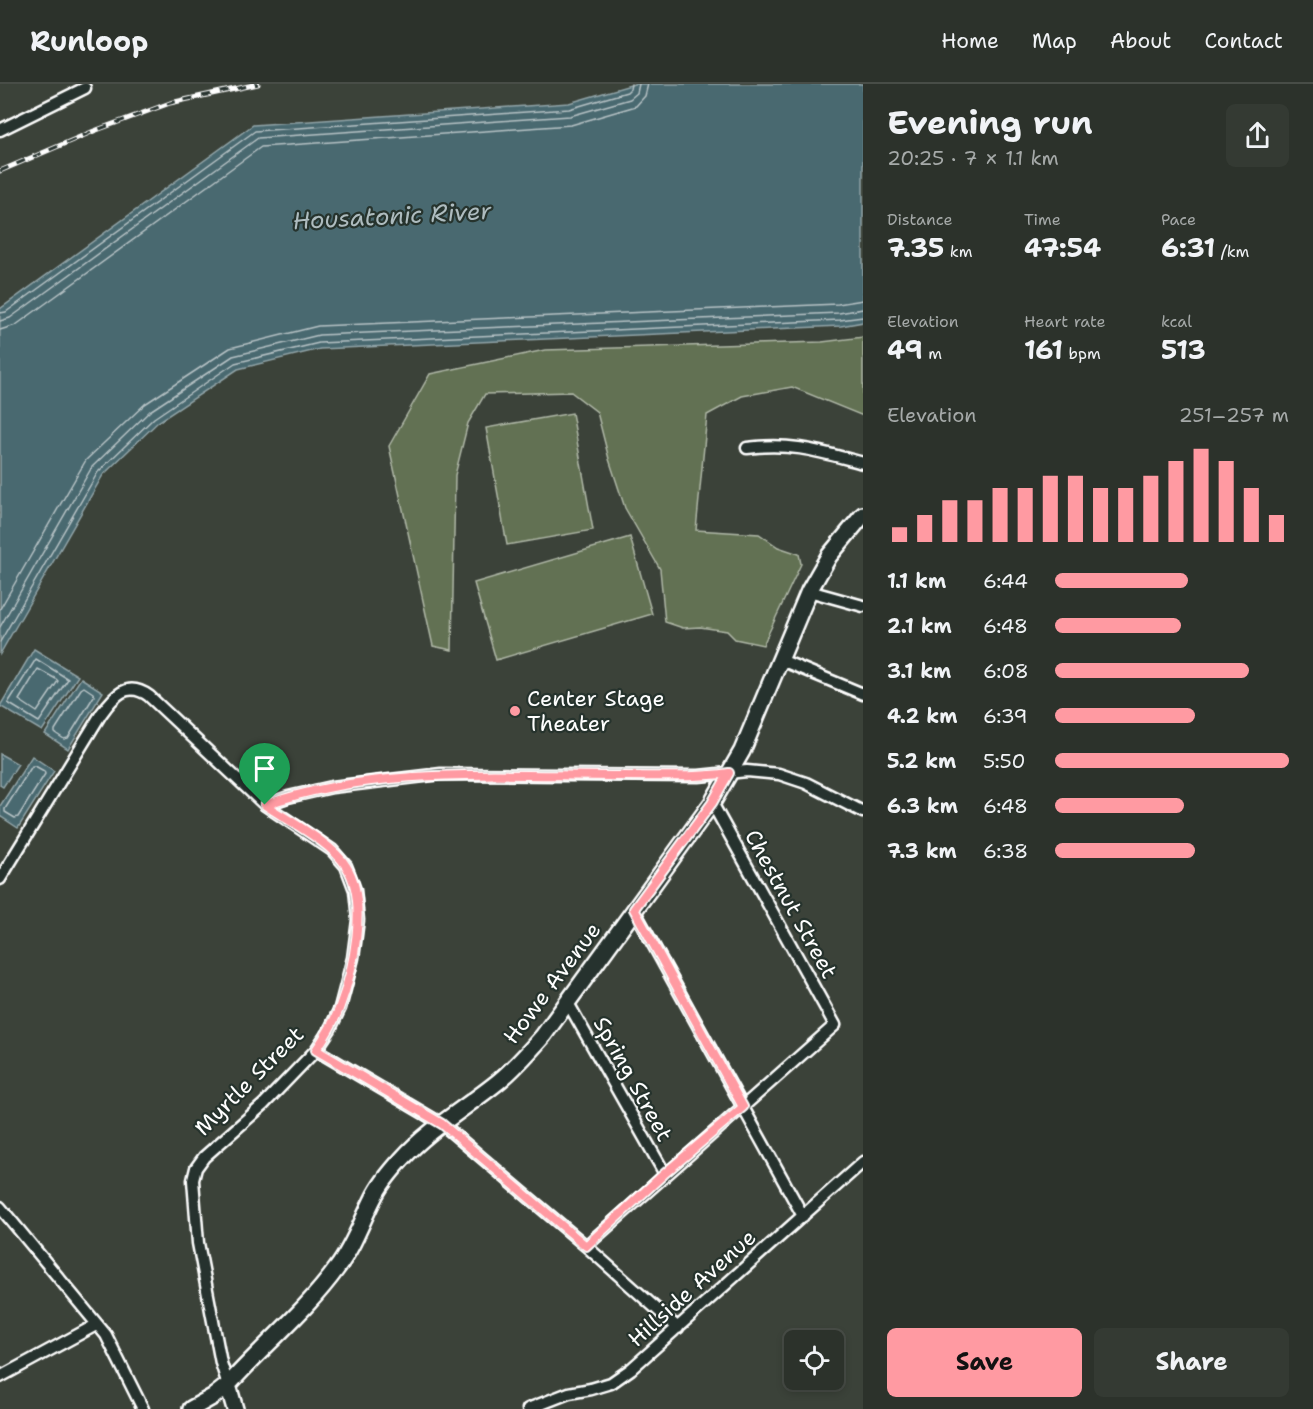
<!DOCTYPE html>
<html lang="en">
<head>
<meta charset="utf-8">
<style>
	:root { --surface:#2c322b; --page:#343a33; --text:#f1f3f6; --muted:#a6aaa9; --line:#484d47; --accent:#ff9aa2 }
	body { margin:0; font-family:"Shantell Sans",sans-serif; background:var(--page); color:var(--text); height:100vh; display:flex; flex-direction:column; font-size:22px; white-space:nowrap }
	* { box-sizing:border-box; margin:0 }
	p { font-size:20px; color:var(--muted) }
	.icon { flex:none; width:33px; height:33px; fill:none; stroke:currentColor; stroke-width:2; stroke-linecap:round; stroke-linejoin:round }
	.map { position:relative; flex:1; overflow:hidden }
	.side { display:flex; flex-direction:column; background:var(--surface); width:450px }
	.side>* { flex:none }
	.controls { position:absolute; left:784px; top:1246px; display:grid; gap:12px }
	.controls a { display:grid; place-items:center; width:60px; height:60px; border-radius:9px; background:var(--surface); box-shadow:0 3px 9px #0003,0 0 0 2px var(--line); font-size:30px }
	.pin { position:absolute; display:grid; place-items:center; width:51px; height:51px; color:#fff; margin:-62px -26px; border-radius:50% 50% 50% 0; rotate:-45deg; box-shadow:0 0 6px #0007 }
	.pin .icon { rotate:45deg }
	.round { display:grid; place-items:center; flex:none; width:63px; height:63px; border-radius:9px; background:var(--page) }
	.head { display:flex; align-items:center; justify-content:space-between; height:102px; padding:0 24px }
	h1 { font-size:33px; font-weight:700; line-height:45px }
	.stats { display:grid; grid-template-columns:repeat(3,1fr); gap:9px; height:102px; padding:6px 24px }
	.stats div { display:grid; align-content:center }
	.stats b { font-size:26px; font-weight:700 }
	.stats small { font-size:16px; font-weight:400 }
	.stats p { font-size:16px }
	.chart { height:168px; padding:12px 24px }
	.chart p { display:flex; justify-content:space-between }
	.chart svg { width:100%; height:108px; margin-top:6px; stroke:var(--accent); stroke-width:6 }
	.primary-button { display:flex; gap:12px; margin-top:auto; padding:12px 24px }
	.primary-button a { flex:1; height:69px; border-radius:9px; background:var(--accent); color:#111; font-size:24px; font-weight:700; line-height:69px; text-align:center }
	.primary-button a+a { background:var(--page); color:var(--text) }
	ul { padding:0 24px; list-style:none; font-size:20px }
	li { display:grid; grid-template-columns:96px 72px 1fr; align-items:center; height:45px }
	li i { height:15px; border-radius:8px; background:var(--accent) }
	header { display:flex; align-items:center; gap:36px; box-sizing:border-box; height:84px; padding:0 30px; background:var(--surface); border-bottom:2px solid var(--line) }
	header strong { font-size:28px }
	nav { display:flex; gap:33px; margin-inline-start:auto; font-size:21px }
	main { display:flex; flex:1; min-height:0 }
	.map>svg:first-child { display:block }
	.green { fill:#627152; stroke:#b0b8a8; stroke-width:1.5 }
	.water { fill:#4a6970; stroke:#92a5a9; stroke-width:1.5 }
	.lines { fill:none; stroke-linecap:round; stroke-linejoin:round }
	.shore { stroke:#b7c3c6; stroke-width:1.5 }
	.street-casing { stroke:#fff; stroke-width:15 }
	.secondary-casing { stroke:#fff; stroke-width:20 }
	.street { stroke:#26332d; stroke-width:10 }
	.secondary { stroke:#26332d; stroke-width:15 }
	.rail-casing { stroke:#fff; stroke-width:5 }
	.rail { stroke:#26332d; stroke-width:3; stroke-dasharray:9; stroke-linecap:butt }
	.route-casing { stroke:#fff; stroke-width:12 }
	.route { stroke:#ff9aa2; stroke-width:8 }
	.poi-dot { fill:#ff9aa2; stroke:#26332d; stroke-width:2 }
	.labels { text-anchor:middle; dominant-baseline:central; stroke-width:4.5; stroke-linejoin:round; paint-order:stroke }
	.poi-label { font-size:22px; fill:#fff; stroke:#26332d; text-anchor:start }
	.street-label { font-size:22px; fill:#fff; stroke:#26332d }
	.water-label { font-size:24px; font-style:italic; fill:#aebcbf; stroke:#26332d }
</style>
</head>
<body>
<header>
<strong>Runloop</strong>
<nav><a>Home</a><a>Map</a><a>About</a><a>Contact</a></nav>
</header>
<main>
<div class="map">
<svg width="863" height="1325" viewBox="0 0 863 1325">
	<rect width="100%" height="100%" fill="#3b4239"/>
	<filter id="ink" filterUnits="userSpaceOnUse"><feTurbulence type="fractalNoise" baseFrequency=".0167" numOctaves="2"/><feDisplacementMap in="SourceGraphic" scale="12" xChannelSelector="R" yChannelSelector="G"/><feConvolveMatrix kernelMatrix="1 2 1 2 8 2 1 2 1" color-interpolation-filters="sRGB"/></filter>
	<g filter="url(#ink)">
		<path class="green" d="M 863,253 L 863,332 L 792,303 L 742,312 L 707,331 L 696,446 L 759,450 L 778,463 L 799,470 L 801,480 L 763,561 L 735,555 L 727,547 L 700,543 L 683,544 L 665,538 L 660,485 L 625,424 L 609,375 L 597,328 L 571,308 L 485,310 L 468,339 L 455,391 L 452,566 L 433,562 L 389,362 L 430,290 L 545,266 L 822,258 Z
			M 572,329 L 593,446 L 507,461 L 486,344 Z
			M 630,453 L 652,530 L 496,576 L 474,499 Z"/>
		<path class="water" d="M 634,0 L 863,0 L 863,238 L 841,242 L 320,265 L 238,285 L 158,338 L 103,391 L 0,570 L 0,225 L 253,41 L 569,19 Z
			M 34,565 L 78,592 L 42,647 L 0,622 Z
			M 81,594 L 103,608 L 68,665 L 45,650 Z
			M 0,670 L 18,680 L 3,703 L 0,701 Z
			M 32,672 L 54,687 L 18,744 L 0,732 L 0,722 Z"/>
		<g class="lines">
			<path class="shore" d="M 0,229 L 6,228 L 255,47 L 569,25 L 627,8 L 630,5 L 631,0
				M 0,237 L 10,234 L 258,54 L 570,32 L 630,15 L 637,9 L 639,0
				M 0,246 L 16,241 L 261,63 L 571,41 L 636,22 L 645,12 L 648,0
				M 0,525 L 86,376 L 145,320 L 230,264 L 318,242 L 838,220 L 863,216
				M 0,543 L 92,383 L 150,327 L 233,272 L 319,251 L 839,229 L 863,225
				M 0,558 L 98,388 L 154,334 L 235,279 L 319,259 L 840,236 L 863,233
				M 36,575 L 68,595 L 39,638 L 8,619 Z
				M 38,585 L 56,595 L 58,597 L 37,628 L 19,616 Z
				M 84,603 L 93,609 L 94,612 L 68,654 L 64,655 L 55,649 L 55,646 L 81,605 Z
				M 32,682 L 35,682 L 44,687 L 45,690 L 18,733 L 15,734 L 5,728 L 5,725 Z"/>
			<g class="street-casing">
				<path id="street" d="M 0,46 L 85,4
					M 747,364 C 792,358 821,368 863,379
					M 809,507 L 863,522
					M 781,576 L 863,610
					M 265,721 L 288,713 L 332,703 L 441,690 L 699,692 L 747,687 L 779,690 L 806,699 L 863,728
					M 0,795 L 101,630 C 114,612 127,596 149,612 L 265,721 L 332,766 L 346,782 L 355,806 L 358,836 L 353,874 L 340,924 L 330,945 L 316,966 L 263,1021 L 204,1073 L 196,1084 L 193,1096 L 198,1159 L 221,1279 L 228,1301
					M 634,826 L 803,1132
					M 568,919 L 665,1090
					M 316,966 L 442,1040 L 586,1162 L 678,1244
					M 0,1123 L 106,1251 L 143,1325
					M 586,1162 L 835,941 L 712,719
					M 0,1293 L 96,1241
					M 528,1325 L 569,1309 L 591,1305 L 611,1299 L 631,1285 L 863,1078"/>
			</g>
			<g class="secondary-casing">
				<path id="secondary" d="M 228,1301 L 235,1325
					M 191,1325 L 214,1312 L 228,1301 C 263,1262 306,1227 337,1184 C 353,1163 361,1139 373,1115 C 380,1100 391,1087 402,1075 C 430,1044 467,1023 499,997 C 515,984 529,968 543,952 L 712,719 L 742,667 L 809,507 L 829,472 L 863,431"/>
			</g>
			<use href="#street" class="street"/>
			<use href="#secondary" class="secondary"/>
			<g class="rail-casing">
				<path id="rail" d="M 0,87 L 94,47 L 170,19 L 258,0"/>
			</g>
			<use href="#rail" class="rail"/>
		</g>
	</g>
	<g class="lines" filter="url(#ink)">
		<g class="route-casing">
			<path id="route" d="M 729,689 L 712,719 L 634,825 L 743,1023 L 664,1090 L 586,1162 L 442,1040 L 316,966 C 325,953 333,940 339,925 C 353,888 369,817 346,782 C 332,759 287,736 265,721 C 376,681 507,692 624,692 C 659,692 694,694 729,689 Z"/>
		</g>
		<use href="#route" class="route"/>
	</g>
	<circle class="poi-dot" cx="515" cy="627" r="6"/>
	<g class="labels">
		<g class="poi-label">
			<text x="527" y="614">Center Stage<tspan x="527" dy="25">Theater</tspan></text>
		</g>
		<g class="street-label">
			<text transform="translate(791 820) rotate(61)">Chestnut Street</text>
			<text transform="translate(552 899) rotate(-53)">Howe Avenue</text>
			<text transform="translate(633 995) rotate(61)">Spring Street</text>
			<text transform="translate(249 997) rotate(-45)">Myrtle Street</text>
			<text transform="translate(692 1204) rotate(-42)">Hillside Avenue</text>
		</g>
		<g class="water-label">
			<text transform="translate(392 132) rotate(-3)">Housatonic River</text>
		</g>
	</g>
</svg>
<div class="controls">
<a><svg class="icon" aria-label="locate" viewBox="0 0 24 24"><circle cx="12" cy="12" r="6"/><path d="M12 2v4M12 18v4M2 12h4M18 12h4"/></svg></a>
</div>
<div class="pin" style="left:265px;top:721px;background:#1e9e55"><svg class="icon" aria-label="arrive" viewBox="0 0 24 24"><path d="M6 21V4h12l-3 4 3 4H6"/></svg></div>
</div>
<section class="side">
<div class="head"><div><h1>Evening run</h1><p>20:25 · 7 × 1.1 km</p></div><a class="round"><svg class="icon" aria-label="share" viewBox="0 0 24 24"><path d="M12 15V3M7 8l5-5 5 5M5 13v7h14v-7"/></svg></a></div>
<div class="stats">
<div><p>Distance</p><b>7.35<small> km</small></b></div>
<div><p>Time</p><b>47:54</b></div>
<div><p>Pace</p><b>6:31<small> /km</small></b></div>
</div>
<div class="stats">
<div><p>Elevation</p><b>49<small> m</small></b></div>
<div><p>Heart rate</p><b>161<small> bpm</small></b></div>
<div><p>kcal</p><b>513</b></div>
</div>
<div class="chart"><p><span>Elevation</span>251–257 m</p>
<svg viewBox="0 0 160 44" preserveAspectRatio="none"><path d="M5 44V38M15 44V33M25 44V27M35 44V27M45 44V22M55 44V22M65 44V17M75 44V17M85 44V22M95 44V22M105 44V17M115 44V11M125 44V6M135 44V11M145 44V22M155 44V33"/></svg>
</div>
<ul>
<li><b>1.1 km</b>6:44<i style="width:57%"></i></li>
<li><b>2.1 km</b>6:48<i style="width:54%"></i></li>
<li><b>3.1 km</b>6:08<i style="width:83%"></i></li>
<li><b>4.2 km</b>6:39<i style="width:60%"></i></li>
<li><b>5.2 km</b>5:50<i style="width:100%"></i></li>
<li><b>6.3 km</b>6:48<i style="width:55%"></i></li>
<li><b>7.3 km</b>6:38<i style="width:60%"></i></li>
</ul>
<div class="primary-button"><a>Save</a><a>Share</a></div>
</section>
</main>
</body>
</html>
